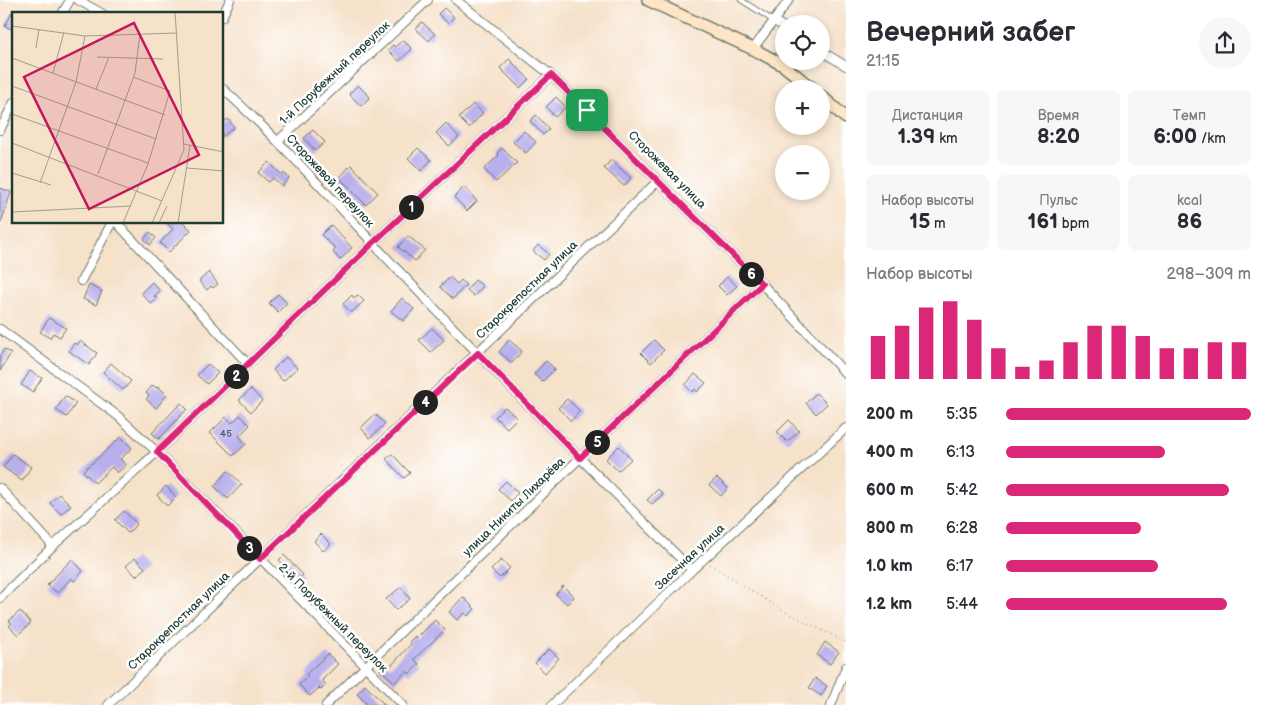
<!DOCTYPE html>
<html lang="ru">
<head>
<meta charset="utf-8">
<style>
	:root { --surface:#fff; --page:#f7f7f7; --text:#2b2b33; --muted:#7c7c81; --accent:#db2777 }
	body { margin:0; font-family:"Balsamiq Sans",sans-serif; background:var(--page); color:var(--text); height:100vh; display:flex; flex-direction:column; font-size:19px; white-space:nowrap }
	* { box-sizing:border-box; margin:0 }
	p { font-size:16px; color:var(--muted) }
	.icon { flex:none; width:28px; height:28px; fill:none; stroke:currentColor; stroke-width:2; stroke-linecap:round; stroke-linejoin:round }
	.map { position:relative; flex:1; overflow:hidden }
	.drawer { display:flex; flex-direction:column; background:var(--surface); width:425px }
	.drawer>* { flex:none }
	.fabs { position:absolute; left:775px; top:15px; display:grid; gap:10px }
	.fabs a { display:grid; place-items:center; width:55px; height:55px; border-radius:50%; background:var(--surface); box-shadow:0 2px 8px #0003; font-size:25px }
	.pin { position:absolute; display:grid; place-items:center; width:42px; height:42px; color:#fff; margin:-21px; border-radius:10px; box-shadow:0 2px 8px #0006 }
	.km { position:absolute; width:25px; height:25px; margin:-12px; border-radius:50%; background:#222; color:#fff; font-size:14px; line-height:25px; text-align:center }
	.round { display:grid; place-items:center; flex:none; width:52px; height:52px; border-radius:26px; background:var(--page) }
	.head { display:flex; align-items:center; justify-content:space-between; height:85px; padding:0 20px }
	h1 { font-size:28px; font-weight:600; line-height:38px }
	.figures { display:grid; grid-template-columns:repeat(3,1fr); gap:8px; height:85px; padding:5px 20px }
	.figures div { display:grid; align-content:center; border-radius:8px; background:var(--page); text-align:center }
	.figures b { font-size:21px; font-weight:600 }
	.figures small { font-size:14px; font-weight:400 }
	.figures p { font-size:14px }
	.chart { height:140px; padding:10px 20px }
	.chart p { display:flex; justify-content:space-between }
	.chart svg { width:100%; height:90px; margin-top:5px; stroke:var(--accent); stroke-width:6 }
	ul { padding:0 20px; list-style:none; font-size:16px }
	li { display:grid; grid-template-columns:80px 60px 1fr; align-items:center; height:38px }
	li i { height:12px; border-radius:6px; background:var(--accent) }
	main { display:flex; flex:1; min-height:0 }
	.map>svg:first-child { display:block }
	.building { fill:#b8afed }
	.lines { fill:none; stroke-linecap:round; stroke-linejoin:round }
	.lane-casing { stroke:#6a7668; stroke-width:6 }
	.street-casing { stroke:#6a7668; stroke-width:10 }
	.secondary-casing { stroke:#6a7668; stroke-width:14 }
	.path { stroke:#6a7668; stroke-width:1; stroke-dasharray:1 4; stroke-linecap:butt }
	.lane { stroke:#fff; stroke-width:4 }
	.street { stroke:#fff; stroke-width:8 }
	.secondary { stroke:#fde5c5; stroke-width:11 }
	.route-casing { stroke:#fff; stroke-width:10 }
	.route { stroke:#db2777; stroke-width:6 }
	.labels { text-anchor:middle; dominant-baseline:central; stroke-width:5; stroke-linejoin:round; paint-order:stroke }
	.number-label { font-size:10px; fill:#455a62 }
	.street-label { font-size:12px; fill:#1f3d34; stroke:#fff }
	.inset-road { fill:none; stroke:#a09f8d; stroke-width:1 }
	.view { fill:#c2185b; fill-opacity:0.15; stroke:#c2185b; stroke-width:2.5 }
	.inset-edge { fill:none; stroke:#1f3d34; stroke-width:2.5 }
</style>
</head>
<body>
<main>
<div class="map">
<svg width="846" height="705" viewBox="0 0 846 705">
	<rect width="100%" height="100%" fill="#fff"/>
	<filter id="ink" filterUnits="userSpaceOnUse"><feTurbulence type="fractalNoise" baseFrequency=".02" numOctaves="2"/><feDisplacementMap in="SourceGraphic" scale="10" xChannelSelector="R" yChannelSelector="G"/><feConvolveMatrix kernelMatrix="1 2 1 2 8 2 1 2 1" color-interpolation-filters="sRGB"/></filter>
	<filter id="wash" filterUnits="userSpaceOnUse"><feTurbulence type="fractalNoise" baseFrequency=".0096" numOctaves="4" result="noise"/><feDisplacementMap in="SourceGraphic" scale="20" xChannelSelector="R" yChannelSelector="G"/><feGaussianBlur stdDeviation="1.12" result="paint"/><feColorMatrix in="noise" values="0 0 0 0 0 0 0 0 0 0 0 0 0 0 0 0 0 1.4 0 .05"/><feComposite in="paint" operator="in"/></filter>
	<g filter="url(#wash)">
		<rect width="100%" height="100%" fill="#f6e1c9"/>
		<g id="blocks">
			<path class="building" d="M 444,8 L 454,17 L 448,23 L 438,14 Z
				M 14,9 L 14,30 L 5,26 Z
				M 422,22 L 435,34 L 429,41 L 416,29 Z
				M 403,40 L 412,49 L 399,61 L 388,50 L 393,45 L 395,47 Z
				M 509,59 L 529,79 L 520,88 L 500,68 Z
				M 358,85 L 370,97 L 361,106 L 349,94 Z
				M 556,97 L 566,107 L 555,117 L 546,107 Z
				M 473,104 L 483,113 L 469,128 L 459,118 Z
				M 536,115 L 549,129 L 543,135 L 530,121 Z
				M 228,119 L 234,127 L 222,137 L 222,123 Z
				M 446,123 L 459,137 L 449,146 L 436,133 Z
				M 313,130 L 325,142 L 315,151 L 304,138 Z
				M 524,131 L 536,142 L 526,153 L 513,142 Z
				M 418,148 L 431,160 L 421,171 L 408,158 Z
				M 502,148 L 517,163 L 496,182 L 484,169 L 499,155 L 497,153 Z
				M 611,160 L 631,178 L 624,186 L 604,168 Z
				M 269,162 L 282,175 L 284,173 L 289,178 L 282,186 L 273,178 L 269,182 L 258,173 Z
				M 351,165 L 378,193 L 366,205 L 353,192 L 354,191 L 339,178 Z
				M 464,187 L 477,201 L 467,211 L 454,197 Z
				M 0,188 L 11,192 L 1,223 L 0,222 Z
				M 166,222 L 183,222 L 191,230 L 169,252 L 160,243 L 173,229 Z
				M 331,225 L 352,248 L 340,260 L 333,252 L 336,249 L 321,235 Z
				M 150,232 L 156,238 L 150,245 L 144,239 Z
				M 408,236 L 425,250 L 415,261 L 398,247 Z
				M 538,245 L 549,254 L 544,260 L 533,251 Z
				M 209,272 L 218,284 L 213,288 L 211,286 L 207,290 L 199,281 Z
				M 450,277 L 457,284 L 461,280 L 466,285 L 453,299 L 440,287 Z
				M 727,277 L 737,286 L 727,295 L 718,286 Z
				M 475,280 L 483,286 L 474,296 L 467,290 Z
				M 152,282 L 160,291 L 154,296 L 157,299 L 151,304 L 141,293 Z
				M 89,285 L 102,291 L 96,305 L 83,299 Z
				M 278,294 L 287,303 L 278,312 L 269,303 Z
				M 352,295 L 354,298 L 358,295 L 364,301 L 351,313 L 343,304 Z
				M 402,298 L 414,309 L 403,321 L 391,311 Z
				M 49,318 L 66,328 L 60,337 L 53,333 L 50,338 L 40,332 Z
				M 432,328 L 444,340 L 431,352 L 419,340 Z
				M 509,340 L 522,351 L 512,363 L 499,352 Z
				M 654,340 L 664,350 L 651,363 L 641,353 Z
				M 80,341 L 97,353 L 89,365 L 69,351 L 74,343 L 77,345 Z
				M 4,349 L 11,353 L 0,371 L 0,356 Z
				M 286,357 L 297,368 L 283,381 L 273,370 Z
				M 546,361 L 555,369 L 542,382 L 534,374 Z
				M 111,363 L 131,381 L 123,390 L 103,372 Z
				M 208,364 L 218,373 L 207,384 L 197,375 Z
				M 30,371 L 42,378 L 33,392 L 21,385 Z
				M 695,374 L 706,383 L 697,392 L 695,389 L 692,392 L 685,385 Z
				M 153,385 L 156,388 L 158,386 L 167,395 L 156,408 L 146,399 L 149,396 L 146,393 Z
				M 251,389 L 262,401 L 251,412 L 239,400 Z
				M 816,393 L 827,404 L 816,414 L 806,403 Z
				M 65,396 L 76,403 L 67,417 L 56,410 Z
				M 567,399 L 580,411 L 571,421 L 558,408 Z
				M 181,403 L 187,409 L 159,439 L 152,433 Z
				M 505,407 L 517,418 L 507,428 L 495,417 Z
				M 375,414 L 385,424 L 370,438 L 361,428 Z
				M 240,415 L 250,425 L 239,436 L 246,444 L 233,456 L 210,433 L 226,417 L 232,423 Z
				M 789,420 L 799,431 L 787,442 L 777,432 Z
				M 121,437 L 132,448 L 120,459 L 126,465 L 117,473 L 112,467 L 95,483 L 83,471 Z
				M 619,446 L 631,459 L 618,471 L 606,459 Z
				M 13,454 L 31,467 L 22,481 L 3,467 Z
				M 392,454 L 410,473 L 404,478 L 386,459 Z
				M 228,471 L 242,484 L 228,499 L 214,486 Z
				M 717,478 L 728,488 L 721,496 L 709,485 Z
				M 506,481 L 518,493 L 511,501 L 498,489 Z
				M 166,486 L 176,497 L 167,506 L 157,495 Z
				M 658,489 L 663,494 L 652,504 L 647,500 Z
				M 59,494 L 71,505 L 61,514 L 50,503 Z
				M 124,511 L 137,524 L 128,533 L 115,520 Z
				M 321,534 L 331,544 L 323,551 L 314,541 Z
				M 284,555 L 303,575 L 298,580 L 279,560 Z
				M 135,558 L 145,568 L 136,576 L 126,566 Z
				M 72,559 L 83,571 L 74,581 L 71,578 L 58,593 L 47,585 Z
				M 501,560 L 510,568 L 500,578 L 491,570 Z
				M 563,586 L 574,597 L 567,604 L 556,594 Z
				M 401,587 L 410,599 L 396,610 L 386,599 Z
				M 463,597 L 475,609 L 468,616 L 465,613 L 457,620 L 449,612 Z
				M 20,611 L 31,623 L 18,635 L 9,626 L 12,623 L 9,621 Z
				M 435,620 L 445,630 L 414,659 L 419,664 L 409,674 L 406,671 L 395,683 L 380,669 L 386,663 L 390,667 L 411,644 L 409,642 L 415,636 L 417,638 Z
				M 825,642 L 839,652 L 830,664 L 817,655 Z
				M 549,649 L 559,658 L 545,673 L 535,663 Z
				M 328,654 L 338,664 L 322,680 L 326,685 L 321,690 L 319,688 L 310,696 L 299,685 L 308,676 L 306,674 Z
				M 815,678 L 827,686 L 821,696 L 809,688 Z
				M 365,685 L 385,705 L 368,705 L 357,694 Z"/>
		</g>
	</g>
	<g filter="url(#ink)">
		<use href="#blocks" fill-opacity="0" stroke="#6a7668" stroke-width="1"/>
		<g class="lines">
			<g class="lane-casing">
				<path id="lane" d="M 741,0 L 774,21"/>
			</g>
			<g class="street-casing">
				<path id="street" d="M 78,0 L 103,14
					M 456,0 L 551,75 L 762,284 L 846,374
					M 62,14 L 70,0
					M 222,17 L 230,0
					M 774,21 L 784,27
					M 753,49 L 789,0
					M 821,51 L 846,66
					M 222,88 C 284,144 339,207 396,268 C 493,370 592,471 692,570
					M 0,130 L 14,102
					M 278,141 L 428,0
					M 116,222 L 248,364
					M 81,281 L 112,222
					M 0,329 L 118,416 L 157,452 L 403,705
					M 0,488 L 53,546
					M 0,598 L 53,546 L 157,452 L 373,243 L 551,75
					M 108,705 L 287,533 L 658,181
					M 326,705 L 580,458 L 762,284
					M 552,705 L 692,570 L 846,428
					M 831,705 L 846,667"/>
			</g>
			<g class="secondary-casing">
				<path id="secondary" d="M 648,0 L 753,49 L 783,65 L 813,89
					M 821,96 L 846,118"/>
			</g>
			<path class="path" d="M 710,564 L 785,612 L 846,642"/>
			<use href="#lane" class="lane"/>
			<use href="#street" class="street"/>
			<use href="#secondary" class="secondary"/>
		</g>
	</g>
	<g class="lines" filter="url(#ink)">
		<g class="route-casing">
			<path id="route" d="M 551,75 L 762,284 L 580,458 L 478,353 L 260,559 L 157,452 L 373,243 Z"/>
		</g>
		<use href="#route" class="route"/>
	</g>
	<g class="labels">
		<g class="number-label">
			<text x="226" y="434">45</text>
		</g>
		<g class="street-label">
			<text transform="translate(335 73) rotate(-43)">1-й Порубежный переулок</text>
			<text transform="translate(667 170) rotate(45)">Сторожевая улица</text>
			<text transform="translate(330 181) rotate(47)">Сторожевой переулок</text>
			<text transform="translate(527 290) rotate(-44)">Старокрепостная улица</text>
			<text transform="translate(514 507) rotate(-44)">улица Никиты Лихарёва</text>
			<text transform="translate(690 557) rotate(-43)">Засечная улица</text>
			<text transform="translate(333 618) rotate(45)">2-й Порубежный переулок</text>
			<text transform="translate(179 621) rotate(-44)">Старокрепостная улица</text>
		</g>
	</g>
	<g transform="translate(12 12)">
		<rect width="211" height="211" fill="#f6e1c9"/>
		<path class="inset-road" d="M 0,14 L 73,24 L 165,21M 24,36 L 27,17M 85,45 L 151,47M 0,46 L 153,103M 41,61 L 52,20M 0,74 L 144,127M 84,77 L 97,45M 0,102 L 136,151M 0,131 L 150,189M 172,132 L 212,140M 175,156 L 212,159M 0,161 L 39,173M 86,162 L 123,61 L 128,22M 28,171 L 64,70 L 73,24M 0,200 L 119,194M 111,211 L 136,152 L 158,79 L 121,65M 140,211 L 172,138 L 163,0M 147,211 L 155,194M 166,211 L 178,133"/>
		<path class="view" d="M 122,11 L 187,143 L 77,197 L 12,65 Z"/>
		<rect width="211" height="211" class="inset-edge"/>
	</g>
</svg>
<div class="fabs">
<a><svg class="icon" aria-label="locate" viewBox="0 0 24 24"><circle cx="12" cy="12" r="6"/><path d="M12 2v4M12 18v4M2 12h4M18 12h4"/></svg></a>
<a>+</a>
<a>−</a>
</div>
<div class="pin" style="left:587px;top:110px;background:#1e9e55"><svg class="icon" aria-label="arrive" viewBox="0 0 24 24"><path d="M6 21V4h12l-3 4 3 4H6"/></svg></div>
<b class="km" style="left:411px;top:207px">1</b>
<b class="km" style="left:236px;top:376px">2</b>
<b class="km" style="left:249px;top:548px">3</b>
<b class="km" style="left:425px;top:402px">4</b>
<b class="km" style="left:597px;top:442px">5</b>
<b class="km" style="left:751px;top:274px">6</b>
</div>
<section class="drawer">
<div class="head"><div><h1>Вечерний забег</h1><p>21:15</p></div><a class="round"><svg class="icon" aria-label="share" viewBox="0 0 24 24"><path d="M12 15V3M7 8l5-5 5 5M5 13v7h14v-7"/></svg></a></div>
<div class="figures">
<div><p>Дистанция</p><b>1.39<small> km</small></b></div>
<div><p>Время</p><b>8:20</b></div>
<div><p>Темп</p><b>6:00<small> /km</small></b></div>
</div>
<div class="figures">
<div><p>Набор высоты</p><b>15<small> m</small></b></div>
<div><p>Пульс</p><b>161<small> bpm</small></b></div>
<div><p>kcal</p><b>86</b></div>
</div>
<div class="chart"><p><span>Набор высоты</span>298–309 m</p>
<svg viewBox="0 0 160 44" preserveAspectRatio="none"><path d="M5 44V23M15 44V18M25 44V9M35 44V6M45 44V15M55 44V29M65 44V38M75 44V35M85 44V26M95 44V18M105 44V18M115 44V23M125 44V29M135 44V29M145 44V26M155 44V26"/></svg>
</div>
<ul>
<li><b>200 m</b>5:35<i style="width:100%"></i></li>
<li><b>400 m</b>6:13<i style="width:65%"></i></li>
<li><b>600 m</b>5:42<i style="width:91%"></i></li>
<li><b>800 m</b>6:28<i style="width:55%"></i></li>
<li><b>1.0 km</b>6:17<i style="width:62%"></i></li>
<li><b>1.2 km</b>5:44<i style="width:90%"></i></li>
</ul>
</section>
</main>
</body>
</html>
